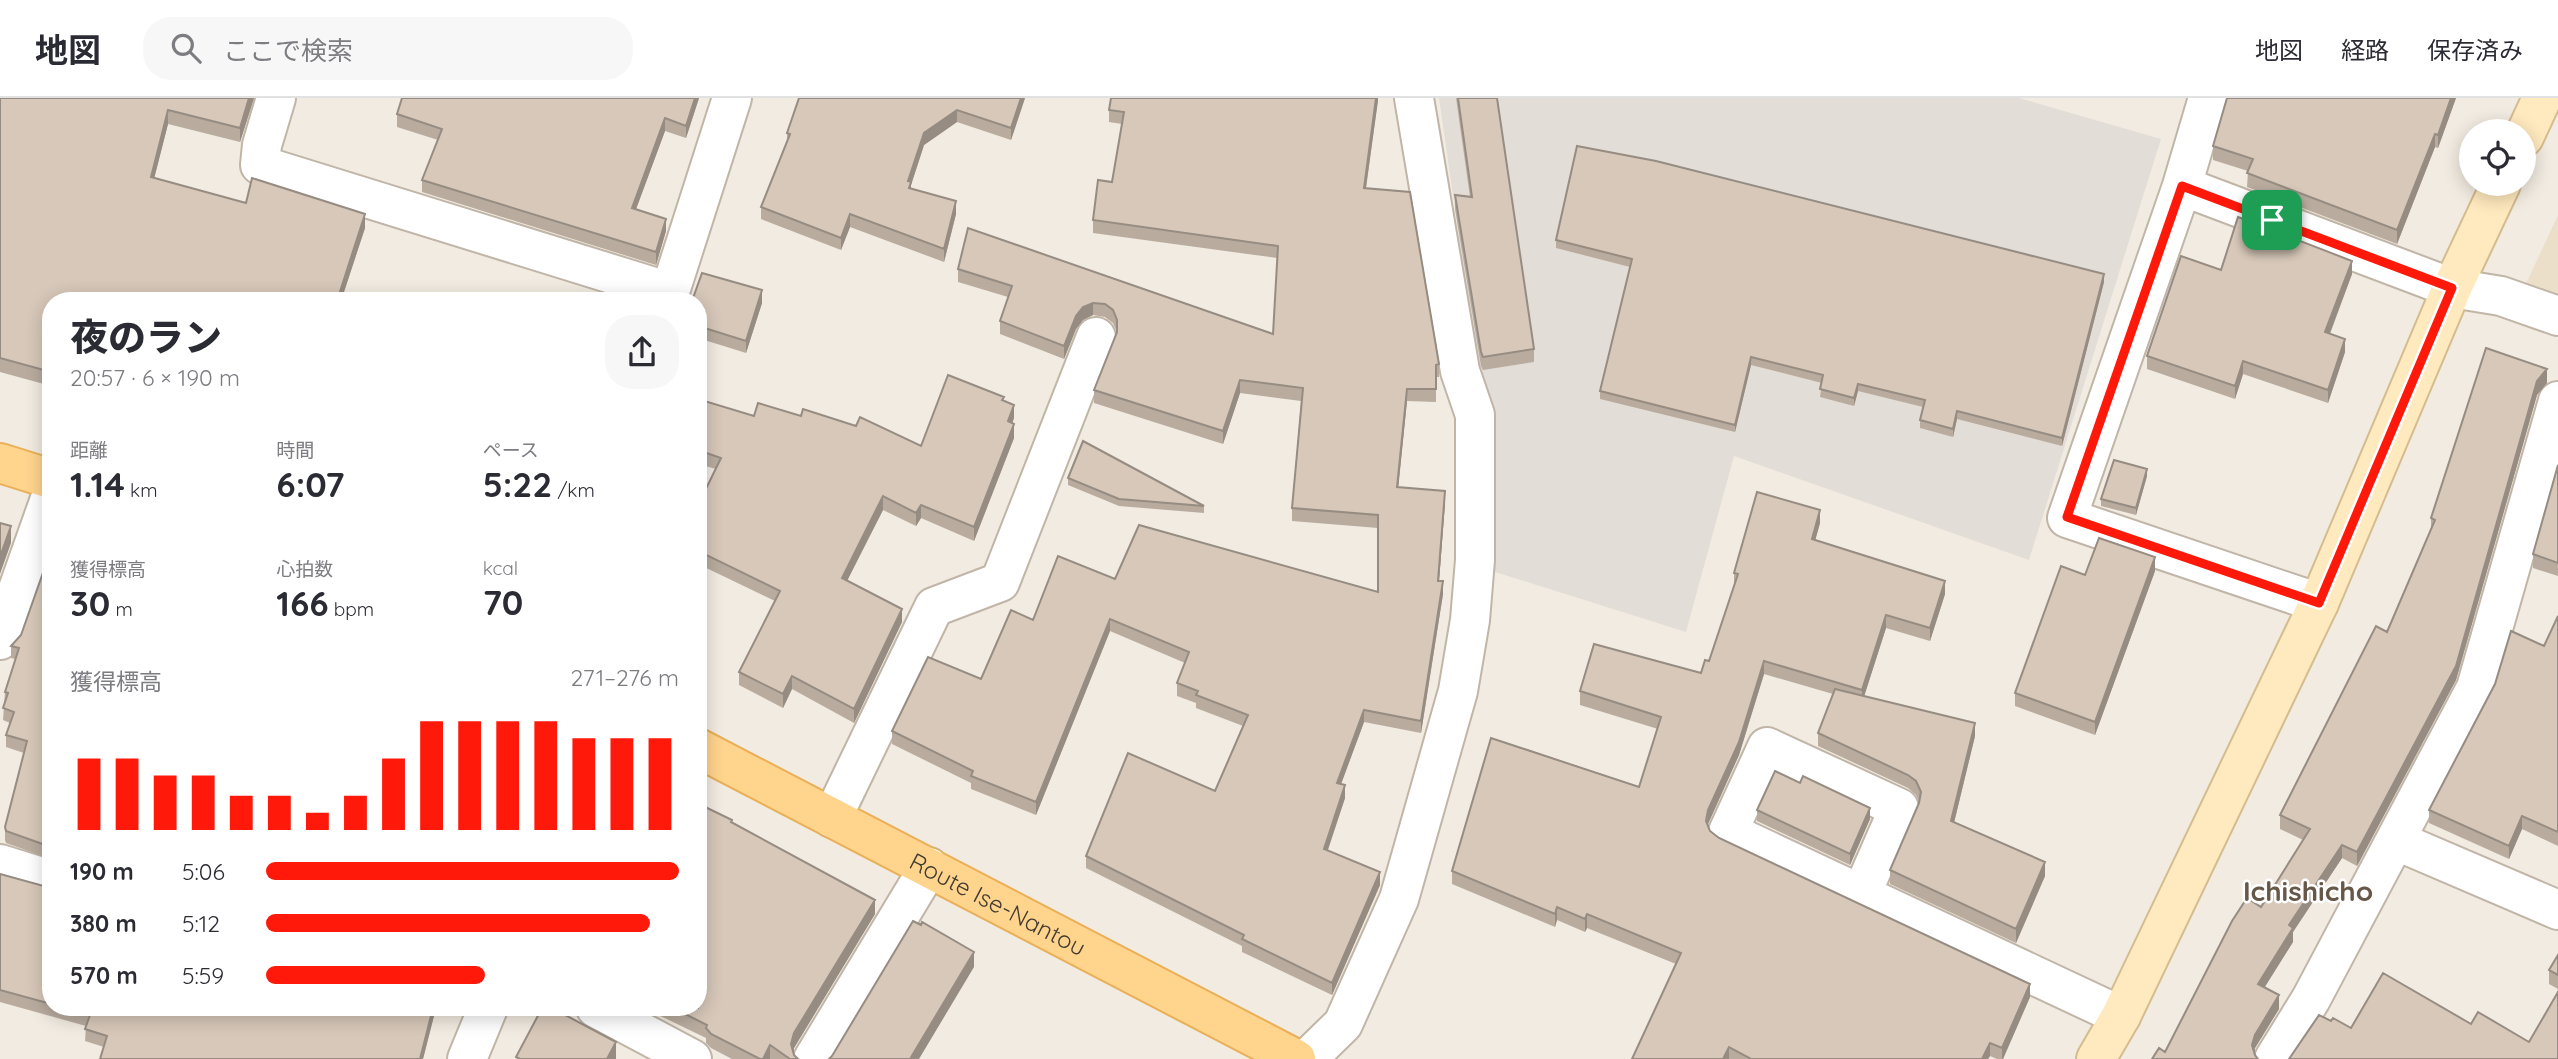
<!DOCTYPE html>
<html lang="ja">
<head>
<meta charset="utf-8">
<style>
	:root { --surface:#fff; --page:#f7f7f7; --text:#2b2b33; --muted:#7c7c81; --line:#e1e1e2; --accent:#ff190b }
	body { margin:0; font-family:Quicksand,"Noto Sans JP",sans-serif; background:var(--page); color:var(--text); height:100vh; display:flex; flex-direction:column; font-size:26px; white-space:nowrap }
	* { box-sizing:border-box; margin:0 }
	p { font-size:23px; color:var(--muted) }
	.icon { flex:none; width:38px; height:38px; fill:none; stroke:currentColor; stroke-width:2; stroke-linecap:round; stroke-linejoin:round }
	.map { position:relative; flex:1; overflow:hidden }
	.sheet { position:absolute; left:42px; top:194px; width:665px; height:724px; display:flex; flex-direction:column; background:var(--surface); border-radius:28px; box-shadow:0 4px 18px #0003 }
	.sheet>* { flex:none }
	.controls { position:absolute; left:2459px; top:21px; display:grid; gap:14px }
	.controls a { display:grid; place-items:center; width:77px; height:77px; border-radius:50%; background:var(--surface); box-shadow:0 4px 18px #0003; font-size:35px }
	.pin { position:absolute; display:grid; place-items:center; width:60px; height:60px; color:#fff; margin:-30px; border-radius:14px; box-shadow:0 4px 10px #0006 }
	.round { display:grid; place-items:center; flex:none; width:74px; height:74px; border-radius:28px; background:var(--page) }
	.headline { display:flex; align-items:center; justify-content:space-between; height:119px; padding:0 28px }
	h1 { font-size:38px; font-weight:800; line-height:52px }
	.figures { display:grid; grid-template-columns:repeat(3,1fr); gap:10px; height:119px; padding:7px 28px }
	.figures div { display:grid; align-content:center }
	.figures b { font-size:35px; font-weight:800 }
	.figures small { font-size:19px; font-weight:400 }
	.figures p { font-size:19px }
	.chart { height:196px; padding:14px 28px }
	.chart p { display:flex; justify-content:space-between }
	.chart svg { width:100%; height:126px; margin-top:7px; stroke:var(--accent); stroke-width:6 }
	ul { padding:0 28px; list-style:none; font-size:23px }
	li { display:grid; grid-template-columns:112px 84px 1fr; align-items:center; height:52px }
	li i { height:18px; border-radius:9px; background:var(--accent) }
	header { display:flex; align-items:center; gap:42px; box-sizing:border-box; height:98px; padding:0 35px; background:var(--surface); border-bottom:2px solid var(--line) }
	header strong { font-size:33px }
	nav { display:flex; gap:38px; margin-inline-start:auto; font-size:24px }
	.search { width:490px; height:63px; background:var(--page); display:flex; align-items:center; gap:18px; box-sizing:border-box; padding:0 24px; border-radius:28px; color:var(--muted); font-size:26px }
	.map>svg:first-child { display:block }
	.industrial { fill:#e3ddd7 }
	.education { fill:#ecdfca }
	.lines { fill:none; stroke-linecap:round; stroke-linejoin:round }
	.street-casing { stroke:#c0b5a7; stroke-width:42 }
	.secondary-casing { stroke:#d4bc8e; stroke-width:42 }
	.primary-casing { stroke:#e9b058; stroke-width:42 }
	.street { stroke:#fff; stroke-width:38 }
	.secondary { stroke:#ffe9be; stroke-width:38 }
	.primary { stroke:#ffd48d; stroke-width:38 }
	.wall { fill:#b9ac9f }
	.shaded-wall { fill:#968c82 }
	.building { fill:#d7c8b9; stroke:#968c82; stroke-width:2 }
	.route-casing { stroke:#fff; stroke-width:14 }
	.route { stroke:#ff190b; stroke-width:9 }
	.labels { text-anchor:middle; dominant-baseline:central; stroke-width:5; stroke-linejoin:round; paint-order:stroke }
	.street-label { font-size:24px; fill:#433b32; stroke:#fff }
	.quarter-label { font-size:28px; font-weight:bold; fill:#665849; stroke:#fff }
</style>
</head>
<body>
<header>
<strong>地図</strong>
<div class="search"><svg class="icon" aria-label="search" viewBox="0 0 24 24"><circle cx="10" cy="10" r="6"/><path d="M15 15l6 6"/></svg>ここで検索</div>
<nav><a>地図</a><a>経路</a><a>保存済み</a></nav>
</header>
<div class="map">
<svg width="2558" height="961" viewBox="0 0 2558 961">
	<rect width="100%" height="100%" fill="#f2ebe1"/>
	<path class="industrial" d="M 1439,0 L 2019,0 L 2161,41 L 2029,462 L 1734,358 L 1686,534 L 1492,473 L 1487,333 Z"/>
	<path class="education" d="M 2558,117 L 2558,201 L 2524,190 Z"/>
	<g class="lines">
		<g class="street-casing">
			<path id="street" d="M 276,0 L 262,47 L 260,67 L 670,194
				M 2208,0 L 2182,88 L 2067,420 L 2319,505
				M 2182,88 L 2452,190 L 2501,198 L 2558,218
				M 667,203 L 732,0
				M 0,542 L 51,398
				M 832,720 L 934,509 L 1000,484 L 1096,239
				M 2397,743 L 2558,812
				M 0,766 L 51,782
				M 1861,797 L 1899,710 L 1767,649 L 1728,734 L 2121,918
				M 596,910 L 692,961
				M 467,961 L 488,910
				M 813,961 L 929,769
				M 1307,961 L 1343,926 L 1399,801 L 1458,593 L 1470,522 L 1475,462 L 1475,317 L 1460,273 L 1414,0
				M 2274,961 L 2311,901 L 2476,590 L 2558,303"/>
		</g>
		<g class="secondary-casing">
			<path id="secondary" d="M 2524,39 L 2542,0
				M 2096,961 L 2121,918 L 2319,505 L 2452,190 L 2501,86"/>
		</g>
		<g class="primary-casing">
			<g id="primary">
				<path d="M 0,365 L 51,381"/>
				<path id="s1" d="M 698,650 L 1296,961"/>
			</g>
		</g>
		<use href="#street" class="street"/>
		<use href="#secondary" class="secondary"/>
		<use href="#primary" class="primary"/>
	</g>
	<path class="wall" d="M 0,0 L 254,0 L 240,44 L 168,26 L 154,80 L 246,105 L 365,130 L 341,203 L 51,203 L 51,288 L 0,274 Z
		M 402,0 L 699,0 L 686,40 L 665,33 L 636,111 L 666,133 L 656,167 L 422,94 L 422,82 L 438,42 L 397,29 L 397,16 Z
		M 1025,0 L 1011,42 L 957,24 L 924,47 L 911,87 L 911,90 L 956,116 L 944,164 L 850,129 L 841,152 L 761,121 L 761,109 L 787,43 L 787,35 Z
		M 1378,0 L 1366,91 L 1439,266 L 1439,279 L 1436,279 L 1436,304 L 1407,303 L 1398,389 L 1445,405 L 1439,483 L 1443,496 L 1421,635 L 1364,624 L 1341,686 L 1345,700 L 1328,752 L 1380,787 L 1332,897 L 1242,854 L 1242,848 L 1086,770 L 1086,758 L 1215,693 L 1243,628 L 1196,610 L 1196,605 L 1177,598 L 1177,585 L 1185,565 L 1110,533 L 1036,717 L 971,691 L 971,685 L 892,646 L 892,633 L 981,581 L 1033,522 L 1115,481 L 1378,494 L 1378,430 L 1292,423 L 1292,410 L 1301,303 L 1240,295 L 1223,346 L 1094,305 L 1094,292 L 1117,234 L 1113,225 L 1105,219 L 1093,217 L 1083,222 L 1076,231 L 1064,261 L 1000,236 L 1000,223 L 1008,199 L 958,184 L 958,171 L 1273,236 L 1277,160 L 1093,135 L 1093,122 L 1112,84 L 1122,26 L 1109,24 L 1109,12 Z
		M 1456,0 L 1497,0 L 1534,251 L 1534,264 L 1483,272 L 1481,268 L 1455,111 L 1455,97 L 1470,99 Z
		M 2456,0 L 2438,50 L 2435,49 L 2397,146 L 2247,89 L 2248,73 L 2213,62 L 2213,48 Z
		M 1556,142 L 2104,184 L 2062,348 L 1957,321 L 1953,339 L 1920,330 L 1920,322 L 1923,309 L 1858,293 L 1854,308 L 1820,299 L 1822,285 L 1751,267 L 1735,334 L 1600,301 L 1600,293 L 1630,169 L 1556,150 Z
		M 2221,172 L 2352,176 L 2330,236 L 2345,254 L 2328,305 L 2243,276 L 2235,301 L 2147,271 L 2147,258 Z
		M 698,203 L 762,205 L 746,255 L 698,240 Z
		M 2547,285 L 2537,297 L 2456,582 L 2357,768 L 2342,760 L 2293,834 L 2293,844 L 2264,889 L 2279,911 L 2255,950 L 2255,957 L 2165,954 L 2261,809 L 2303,742 L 2280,731 L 2280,717 L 2387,534 L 2431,431 L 2431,420 Z
		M 698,301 L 754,318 L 801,318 L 856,328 L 921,348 L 1004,303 L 1014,320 L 1012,325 L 1014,340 L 974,443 L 921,420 L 916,428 L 883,412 L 847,482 L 902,524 L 854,625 L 792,591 L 783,610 L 739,587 L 739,574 L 775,503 L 698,466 L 698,407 L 716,371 L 698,366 Z
		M 2558,367 L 2558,478 L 2533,470 L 2533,456 Z
		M 2147,378 L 2136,417 L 2101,408 L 2101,401 Z
		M 1068,380 L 1204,408 L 1204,415 L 1119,408 L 1068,387 Z
		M 1820,425 L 1815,442 L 1945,496 L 1930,543 L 1886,530 L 1864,598 L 1975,638 L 1954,725 L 2045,778 L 2016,845 L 1890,786 L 1890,772 L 1919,704 L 1916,697 L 1908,690 L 1818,648 L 1818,635 L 1833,596 L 1764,576 L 1739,657 L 1708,726 L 1710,733 L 1719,740 L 2030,899 L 2003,961 L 1997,961 L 1990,958 L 1988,961 L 1632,961 L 1676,866 L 1587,830 L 1585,834 L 1557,822 L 1555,829 L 1452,786 L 1452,773 L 1639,689 L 1658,631 L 1580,607 L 1580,593 L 1701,575 L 1709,563 L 1734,489 L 1734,475 Z
		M 51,452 L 51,761 L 6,745 L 5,742 L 5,729 L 24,655 L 6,649 L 6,637 L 10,625 L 3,622 L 5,594 L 15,561 L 11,560 L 11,548 L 21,537 Z
		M 2155,473 L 2095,637 L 2015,608 L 2015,595 Z
		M 2558,518 L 2558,748 L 2522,731 L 2509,761 L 2429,725 L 2429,712 L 2544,548 Z
		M 1757,712 L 1870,721 L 1850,767 L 1757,723 Z
		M 732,725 L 875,816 L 794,950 L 794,957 L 798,961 L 732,961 L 711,950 L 706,945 L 706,940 L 644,910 L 698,910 Z
		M 0,776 L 51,790 L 51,910 L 436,910 L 423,961 L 100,961 L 104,949 L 85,943 L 86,928 L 0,904 Z
		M 2558,857 L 2558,891 L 2549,886 L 2549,872 Z"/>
	<path class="shaded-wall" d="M 249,0 L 254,0 L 240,44 L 240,30 Z
		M 695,0 L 699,0 L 686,40 L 686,28 Z
		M 1021,0 L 1025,0 L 1011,42 L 1011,30 Z
		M 1376,0 L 1378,0 L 1378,3 L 1364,103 L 1364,90 Z
		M 2451,0 L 2456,0 L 2438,50 L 2438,37 Z
		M 168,12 L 168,26 L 151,93 L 151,79 Z
		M 957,12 L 957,24 L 924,47 L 911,87 L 911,97 L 908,83 L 924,35 Z
		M 665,20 L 665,33 L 632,122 L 632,110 Z
		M 2435,36 L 2435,49 L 2397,146 L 2397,132 Z
		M 956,103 L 956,116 L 944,164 L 944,151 Z
		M 365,116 L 365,130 L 341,203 L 337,203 Z
		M 850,116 L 850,129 L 841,152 L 841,140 Z
		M 666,121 L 666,133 L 656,167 L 656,154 Z
		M 2352,163 L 2352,176 L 2325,248 L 2325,234 Z
		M 2104,176 L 2104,184 L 2062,348 L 2062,340 Z
		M 762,192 L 762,205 L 746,255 L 746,243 Z
		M 1093,205 L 1093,217 L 1083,222 L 1076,231 L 1064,261 L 1064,248 L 1076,218 L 1083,209 Z
		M 2345,241 L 2345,254 L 2328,305 L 2328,292 Z
		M 1751,259 L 1751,267 L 1735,334 L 1735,327 Z
		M 2243,263 L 2243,276 L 2235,301 L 2235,288 Z
		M 2547,271 L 2547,285 L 2537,297 L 2456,582 L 2357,768 L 2357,754 L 2537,283 Z
		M 1240,282 L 1240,295 L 1223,346 L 1223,333 Z
		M 1858,286 L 1858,293 L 1854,308 L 1854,300 Z
		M 1407,291 L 1407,303 L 1397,402 L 1397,389 Z
		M 1014,307 L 1014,320 L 1008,337 L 1008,323 Z
		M 1957,313 L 1957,321 L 1953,339 L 1953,331 Z
		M 1014,326 L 1014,340 L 974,443 L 974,429 Z
		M 2147,371 L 2147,378 L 2136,417 L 2136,410 Z
		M 1445,393 L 1445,405 L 1438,496 L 1438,483 Z
		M 883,398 L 883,412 L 842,493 L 842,480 Z
		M 921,407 L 921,420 L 916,428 L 916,415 Z
		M 1820,412 L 1820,425 L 1812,454 L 1812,441 Z
		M 11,428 L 11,445 L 0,476 L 0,459 Z
		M 2155,459 L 2155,473 L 2095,637 L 2095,624 Z
		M 1443,483 L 1443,496 L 1421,635 L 1421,623 Z
		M 1945,483 L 1945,496 L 1930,543 L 1930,530 Z
		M 902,511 L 902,524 L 854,625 L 854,611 Z
		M 1886,517 L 1886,530 L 1862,605 L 1862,592 Z
		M 1110,521 L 1110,533 L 1036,717 L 1036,704 Z
		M 1764,563 L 1764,576 L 1739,657 L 1708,726 L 1706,737 L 1708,712 Z
		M 792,578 L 792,591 L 783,610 L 783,596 Z
		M 1364,612 L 1364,624 L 1337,697 L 1337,685 Z
		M 1975,625 L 1975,638 L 1951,737 L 1951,723 Z
		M 1345,687 L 1345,700 L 1324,763 L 1324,751 Z
		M 1870,710 L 1870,721 L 1850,767 L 1850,756 Z
		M 2522,718 L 2522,731 L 2509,761 L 2509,748 Z
		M 2342,747 L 2342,760 L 2293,834 L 2293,844 L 2258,900 L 2258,886 L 2289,827 Z
		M 2045,764 L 2045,778 L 2016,845 L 2016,831 Z
		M 1380,774 L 1380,787 L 1332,897 L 1332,885 Z
		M 875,802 L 875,816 L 794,950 L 791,960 L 791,946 L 794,935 Z
		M 1557,809 L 1557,822 L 1555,829 L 1555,816 Z
		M 1587,816 L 1587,830 L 1585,834 L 1585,821 Z
		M 974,854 L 974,869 L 919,961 L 910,961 Z
		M 2030,886 L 2030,899 L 2003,961 L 2002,961 L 2002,950 Z
		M 2279,897 L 2279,911 L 2255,950 L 2252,961 L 2252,947 L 2255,937 Z
		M 433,910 L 436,910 L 423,961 L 420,961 Z
		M 616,944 L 616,961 L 607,961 Z
		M 1990,945 L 1990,958 L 1988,961 L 1982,961 Z
		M 770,947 L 770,961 L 763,961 Z
		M 1729,949 L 1729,961 L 1723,961 Z"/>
	<path class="building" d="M 0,0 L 249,0 L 240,30 L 168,12 L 151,79 L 246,105 L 252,80 L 365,116 L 337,203 L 51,203 L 51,274 L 0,260 Z
		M 402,0 L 695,0 L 686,28 L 665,20 L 632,110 L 666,121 L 656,154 L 422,82 L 442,31 L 397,16 Z
		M 799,0 L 1021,0 L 1011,30 L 957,12 L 924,35 L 908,83 L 911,84 L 909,90 L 956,103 L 944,151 L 850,116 L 841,140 L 761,109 L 790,36 L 787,35 Z
		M 1111,0 L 1376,0 L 1364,90 L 1410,94 L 1439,266 L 1436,267 L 1436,291 L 1407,291 L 1397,389 L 1445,393 L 1438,483 L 1443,483 L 1421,623 L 1364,612 L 1337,685 L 1345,687 L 1324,751 L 1380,774 L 1332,885 L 1242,841 L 1244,837 L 1086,758 L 1128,655 L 1215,693 L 1248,617 L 1196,597 L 1198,593 L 1177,585 L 1189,554 L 1110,521 L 1036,704 L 971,678 L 973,673 L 892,633 L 928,559 L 981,581 L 1011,512 L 1033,522 L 1058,458 L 1115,481 L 1139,427 L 1378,494 L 1378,417 L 1292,410 L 1303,290 L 1240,282 L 1223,333 L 1094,292 L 1117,234 L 1117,222 L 1113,212 L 1105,206 L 1093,205 L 1083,209 L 1076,218 L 1064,248 L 1000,223 L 1012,188 L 958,171 L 968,130 L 1273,236 L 1278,148 L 1093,122 L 1098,82 L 1112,84 L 1124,14 L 1109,12 Z
		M 1458,0 L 1497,0 L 1534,251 L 1483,259 L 1481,254 L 1455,97 L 1472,99 Z
		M 2227,0 L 2451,0 L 2438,37 L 2435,36 L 2397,132 L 2247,75 L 2253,61 L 2213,48 Z
		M 1577,48 L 1656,63 L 2104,176 L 2062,340 L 1957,313 L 1953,331 L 1920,322 L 1925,302 L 1858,286 L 1854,300 L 1820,291 L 1823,277 L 1751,259 L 1735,327 L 1600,293 L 1632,161 L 1556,142 Z
		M 2238,119 L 2352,163 L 2325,234 L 2345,241 L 2328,292 L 2243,263 L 2235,288 L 2147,258 L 2181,158 L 2221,172 Z
		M 702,175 L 762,192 L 746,243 L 698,228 L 698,203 L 692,203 Z
		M 2486,250 L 2547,271 L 2537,283 L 2456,568 L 2357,754 L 2342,747 L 2289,827 L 2293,830 L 2258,886 L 2279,897 L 2255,937 L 2252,947 L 2255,957 L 2258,961 L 2152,961 L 2159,950 L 2165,954 L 2232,823 L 2247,800 L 2261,809 L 2310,731 L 2280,717 L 2376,528 L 2387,534 L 2435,422 L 2431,420 Z
		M 948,277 L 1004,299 L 1002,302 L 1014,307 L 1008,323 L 1014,326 L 974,429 L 921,407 L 916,415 L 883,398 L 842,480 L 902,511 L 854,611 L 792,578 L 783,596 L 739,574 L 780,493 L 698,453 L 698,407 L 721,360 L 698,352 L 698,301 L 754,318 L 758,305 L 801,318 L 803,311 L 856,328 L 860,319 L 921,348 Z
		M 1083,343 L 1204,408 L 1119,401 L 1068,380 Z
		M 2114,362 L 2147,371 L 2136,410 L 2101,401 Z
		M 2558,367 L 2558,465 L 2533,456 Z
		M 1757,394 L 1820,412 L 1812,441 L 1945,483 L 1930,530 L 1886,517 L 1862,592 L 1764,563 L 1739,644 L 1708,712 L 1706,723 L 1710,733 L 1719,740 L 2030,886 L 2002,950 L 1990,945 L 1982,961 L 1751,961 L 1729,949 L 1723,961 L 1632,961 L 1681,855 L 1587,816 L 1585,821 L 1557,809 L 1555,816 L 1452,773 L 1491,640 L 1639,689 L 1661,619 L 1580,593 L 1594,546 L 1701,575 L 1705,562 L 1709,563 L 1738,476 L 1734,475 Z
		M 0,425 L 11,428 L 0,459 Z
		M 2099,440 L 2155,459 L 2095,624 L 2015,595 L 2061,468 L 2085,477 Z
		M 51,452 L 51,749 L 6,733 L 5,729 L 27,643 L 6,637 L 14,614 L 3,610 L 8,595 L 5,594 L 19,550 L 11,548 L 21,537 Z
		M 2558,518 L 2558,734 L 2522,718 L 2509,748 L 2429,712 L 2495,586 L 2511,533 L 2544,548 Z
		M 1835,591 L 1975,625 L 1951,723 L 2045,764 L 2016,831 L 1890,772 L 1919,705 L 1921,694 L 1916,683 L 1908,677 L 1818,635 Z
		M 1775,673 L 1800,685 L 1803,678 L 1870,710 L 1850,756 L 1757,712 Z
		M 701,707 L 732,722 L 731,724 L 875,802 L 794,935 L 791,946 L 794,957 L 798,961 L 790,961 L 770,947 L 763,961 L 760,961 L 711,936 L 706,930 L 707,927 L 673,910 L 698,910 L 698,713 Z
		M 0,776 L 51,790 L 51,906 L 0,892 Z
		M 913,823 L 921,827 L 922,824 L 974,854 L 910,961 L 829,961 L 832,958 Z
		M 2558,857 L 2558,877 L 2549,872 Z
		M 2383,875 L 2471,926 L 2478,914 L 2529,944 L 2558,894 L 2558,961 L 2289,961 L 2319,917 L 2331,923 L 2333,920 L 2351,930 Z
		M 65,910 L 433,910 L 420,961 L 100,961 L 107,938 L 85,931 L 90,917 Z
		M 542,910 L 552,910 L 616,944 L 607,961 L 520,961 L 516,959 Z"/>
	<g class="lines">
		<g class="route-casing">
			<path id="route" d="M 2182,88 L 2452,190 L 2319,505 L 2067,419 Z"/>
		</g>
		<use href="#route" class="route"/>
	</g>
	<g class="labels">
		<g class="street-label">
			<text stroke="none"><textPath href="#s1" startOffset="338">Route Ise-Nantou</textPath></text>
		</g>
		<g class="quarter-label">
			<text x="2308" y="792">Ichishicho</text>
		</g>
	</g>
</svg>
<div class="controls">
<a><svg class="icon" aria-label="locate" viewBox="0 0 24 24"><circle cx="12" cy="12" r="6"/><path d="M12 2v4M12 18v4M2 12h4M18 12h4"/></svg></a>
</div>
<div class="pin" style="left:2272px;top:122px;background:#1e9e55"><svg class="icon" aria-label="arrive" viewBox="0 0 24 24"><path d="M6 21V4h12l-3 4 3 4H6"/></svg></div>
<section class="sheet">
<div class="headline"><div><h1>夜のラン</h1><p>20:57 · 6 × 190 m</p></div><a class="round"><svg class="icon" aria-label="share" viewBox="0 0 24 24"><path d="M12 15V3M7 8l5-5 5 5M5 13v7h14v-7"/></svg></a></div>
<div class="figures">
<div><p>距離</p><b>1.14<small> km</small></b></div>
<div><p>時間</p><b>6:07</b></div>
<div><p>ペース</p><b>5:22<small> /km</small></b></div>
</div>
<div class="figures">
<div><p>獲得標高</p><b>30<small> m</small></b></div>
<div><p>心拍数</p><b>166<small> bpm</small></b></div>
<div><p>kcal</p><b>70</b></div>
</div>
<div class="chart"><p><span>獲得標高</span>271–276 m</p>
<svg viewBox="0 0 160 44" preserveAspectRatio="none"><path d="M5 44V19M15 44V19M25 44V25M35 44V25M45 44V32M55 44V32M65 44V38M75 44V32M85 44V19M95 44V6M105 44V6M115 44V6M125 44V6M135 44V12M145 44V12M155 44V12"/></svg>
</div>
<ul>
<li><b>190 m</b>5:06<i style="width:100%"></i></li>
<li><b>380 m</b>5:12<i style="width:93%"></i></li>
<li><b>570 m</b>5:59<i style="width:53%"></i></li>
</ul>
</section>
</div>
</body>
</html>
